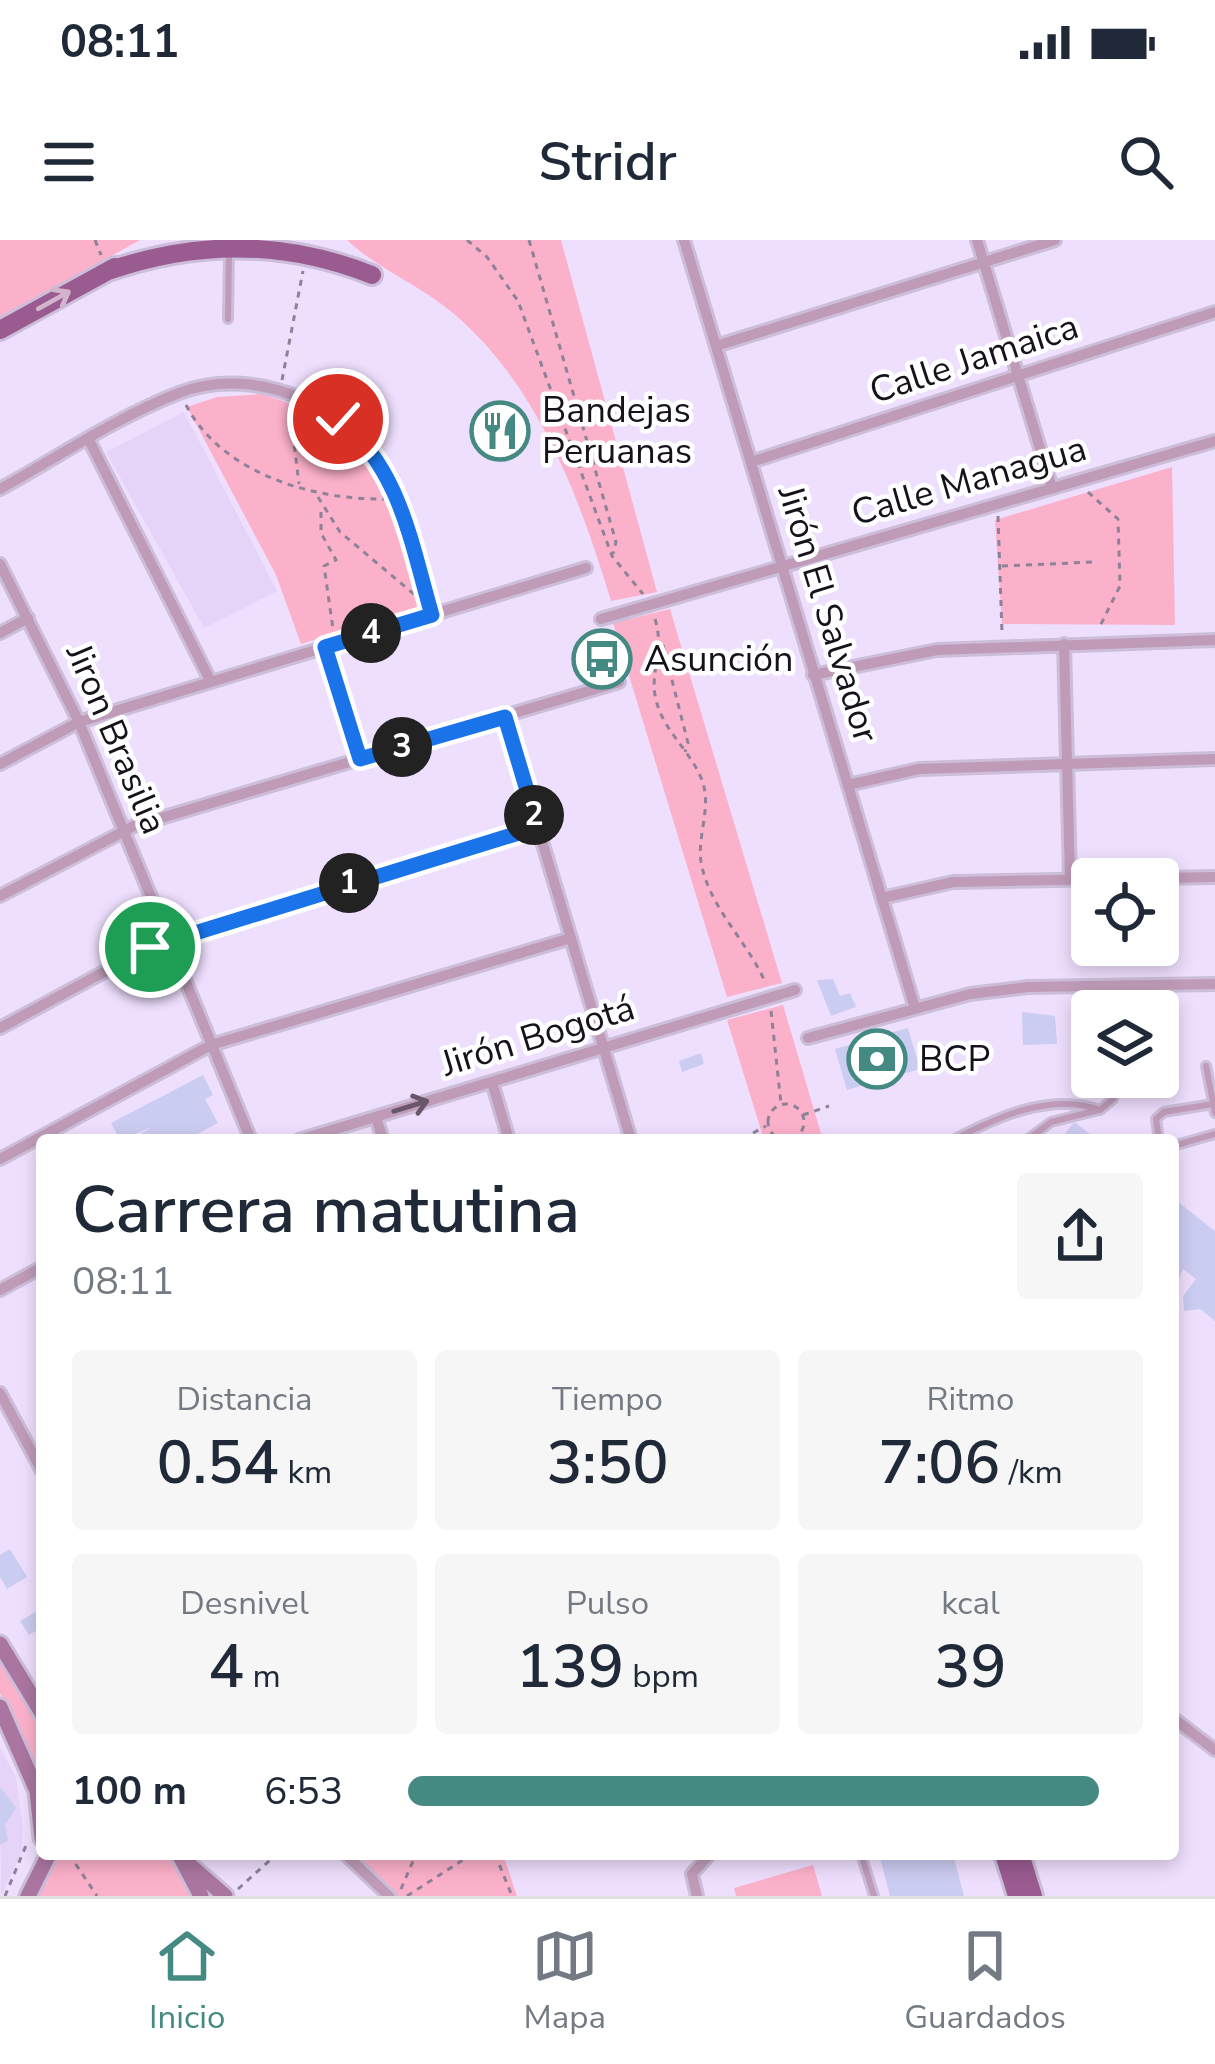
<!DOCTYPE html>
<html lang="es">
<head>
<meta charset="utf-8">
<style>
	:root { --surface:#fff; --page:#f6f6f7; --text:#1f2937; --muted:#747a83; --line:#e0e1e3; --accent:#448a83 }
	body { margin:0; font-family:"Nunito Sans",sans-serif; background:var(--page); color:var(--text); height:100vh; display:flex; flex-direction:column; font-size:45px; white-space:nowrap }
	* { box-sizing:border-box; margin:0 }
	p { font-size:39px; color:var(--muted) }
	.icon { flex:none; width:66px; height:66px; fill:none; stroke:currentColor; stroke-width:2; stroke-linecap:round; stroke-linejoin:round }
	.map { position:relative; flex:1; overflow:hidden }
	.drawer { position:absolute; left:36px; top:894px; width:1143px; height:726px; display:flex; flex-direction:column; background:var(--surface); border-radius:12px; box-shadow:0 6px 18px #0003 }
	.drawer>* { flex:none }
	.controls { position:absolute; left:1071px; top:618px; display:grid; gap:24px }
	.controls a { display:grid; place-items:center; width:108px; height:108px; border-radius:12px; background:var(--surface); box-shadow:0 6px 18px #0003; font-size:60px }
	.pin { position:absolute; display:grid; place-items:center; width:102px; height:102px; color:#fff; margin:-51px; border:6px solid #fff; border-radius:50%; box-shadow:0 3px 12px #0007 }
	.km { position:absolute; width:60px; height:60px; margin:-30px; border-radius:50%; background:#222; color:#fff; font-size:33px; line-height:60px; text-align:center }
	.round { display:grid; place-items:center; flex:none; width:126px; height:126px; border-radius:12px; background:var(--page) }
	.summary { display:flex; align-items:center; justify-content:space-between; height:204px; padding:0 36px }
	h1 { font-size:66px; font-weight:600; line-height:90px }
	.stats { display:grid; grid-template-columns:repeat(3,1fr); gap:18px; height:204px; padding:12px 36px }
	.stats div { display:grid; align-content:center; border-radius:12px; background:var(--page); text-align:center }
	.stats b { font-size:60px; font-weight:600 }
	.stats small { font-size:33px; font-weight:400 }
	.stats p { font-size:33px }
	ul { padding:0 36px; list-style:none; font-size:39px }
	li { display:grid; grid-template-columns:192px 144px 1fr; align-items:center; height:90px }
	li i { height:30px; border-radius:15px; background:var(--accent) }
	.status { display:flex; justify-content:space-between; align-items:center; height:84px; padding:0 60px; background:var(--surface); direction:ltr }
	.status svg { height:33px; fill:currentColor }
	header { display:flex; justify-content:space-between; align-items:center; height:156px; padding:0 36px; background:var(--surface); font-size:54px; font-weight:600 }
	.dock { display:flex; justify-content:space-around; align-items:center; height:168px; border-top:3px solid var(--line); background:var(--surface); font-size:33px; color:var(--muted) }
	.dock a { display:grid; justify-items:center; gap:6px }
	.dock .selected { color:var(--accent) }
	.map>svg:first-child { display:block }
	.built { fill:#e6d3f8 }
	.green { fill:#fcb1ca }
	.building { fill:#cbccf1 }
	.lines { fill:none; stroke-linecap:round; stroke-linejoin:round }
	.lane-casing { stroke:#ccbeda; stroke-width:12 }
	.street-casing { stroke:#ccbeda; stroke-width:16 }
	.secondary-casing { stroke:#ccbeda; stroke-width:21 }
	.primary-casing { stroke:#ccbeda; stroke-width:24 }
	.path { stroke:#8d8298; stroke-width:3; stroke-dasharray:6 6; stroke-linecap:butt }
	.lane { stroke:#bf9bb8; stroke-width:6 }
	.street { stroke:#bf9bb8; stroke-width:10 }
	.secondary { stroke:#aa76a1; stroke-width:15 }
	.primary { stroke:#9a5b90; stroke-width:18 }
	.oneway { stroke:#d2b5cd }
	.oneway2 { stroke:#6a566a }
	.route-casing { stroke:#fff; stroke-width:24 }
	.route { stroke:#1a73e8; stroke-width:15 }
	.labels { text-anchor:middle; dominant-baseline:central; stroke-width:9; stroke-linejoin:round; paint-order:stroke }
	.street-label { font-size:36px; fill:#16111b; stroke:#fff }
	.poi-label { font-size:36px; fill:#16111b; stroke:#fff; text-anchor:start }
</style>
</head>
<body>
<div class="status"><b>08:11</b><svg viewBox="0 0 49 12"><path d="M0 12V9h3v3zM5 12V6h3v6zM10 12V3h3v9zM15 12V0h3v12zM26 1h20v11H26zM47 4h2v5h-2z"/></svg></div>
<header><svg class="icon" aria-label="menu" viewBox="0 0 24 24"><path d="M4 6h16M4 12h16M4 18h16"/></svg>Stridr<svg class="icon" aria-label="search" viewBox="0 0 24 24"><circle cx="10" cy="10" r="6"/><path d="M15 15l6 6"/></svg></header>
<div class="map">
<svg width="1215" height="1656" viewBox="0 0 1215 1656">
	<rect width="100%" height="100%" fill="#efdffe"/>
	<path class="built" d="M 184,172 L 277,351 L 204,388 L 106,212 Z
		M 0,1508 L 16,1537 L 23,1589 L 21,1614 L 1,1656 Z"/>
	<path class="green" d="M 0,0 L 140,0 L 0,78 Z
		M 347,0 L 561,0 L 657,352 L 611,361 C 580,258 538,145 453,73 C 420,45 379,30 347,0 Z
		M 262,154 C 388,192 390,254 420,368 L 301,404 L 276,335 L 187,167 L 217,157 Z
		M 1172,227 L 1175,385 L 1002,384 L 995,280 Z
		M 670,369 L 782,743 L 727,757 L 613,383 Z
		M 783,765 L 823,900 L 764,900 L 727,780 Z
		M 0,1411 L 42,1484 L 42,1545 L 0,1453 Z
		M 60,1614 L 169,1614 L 193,1656 L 36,1656 Z
		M 355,1614 L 503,1614 L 517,1656 L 396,1656 Z
		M 813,1625 L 822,1656 L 736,1656 L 734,1648 Z"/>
	<path class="building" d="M 833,739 L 840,756 L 850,753 L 856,767 L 831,776 L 817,740 Z
		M 1022,772 L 1055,776 L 1057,804 L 1023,805 Z
		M 908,788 L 920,829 L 847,850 L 835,809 Z
		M 701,813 L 704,824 L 682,832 L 679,821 Z
		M 203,835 L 213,855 L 205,859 L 218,883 L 186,900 L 131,900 L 152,887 L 120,900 L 111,883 Z
		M 1074,882 L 1098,900 L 1060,900 Z
		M 1173,958 L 1215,991 L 1215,1081 L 1200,1069 L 1184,1071 L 1183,1056 L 1196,1039 L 1183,1029 L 1179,1039 L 1173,1037 Z
		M 10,1309 L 27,1337 L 7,1349 L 0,1337 L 0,1315 Z
		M 42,1368 L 42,1387 L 29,1395 L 20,1381 Z
		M 0,1547 L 16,1568 L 5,1585 L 8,1601 L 0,1605 Z
		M 879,1614 L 953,1614 L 964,1656 L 890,1656 Z"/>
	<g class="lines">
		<g class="lane-casing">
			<path id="lane" d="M 228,79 L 229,11
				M 1206,826 L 1215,873
				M 953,900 C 997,877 1051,852 1100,870 L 1113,859 L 1118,837
				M 1027,900 L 1051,882 L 1099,870
				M 1159,900 L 1156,879 L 1164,872 L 1213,864
				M 1173,906 L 1215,894
				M 861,1614 L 874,1656"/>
		</g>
		<g class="street-casing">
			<path id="street" d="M 684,0 L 914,765
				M 977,0 L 1052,248
				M 716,106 L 1055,0
				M 89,200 L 211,442
				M 751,222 L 1215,72
				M 0,249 C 58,217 117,177 179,153 C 259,123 354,168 391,242 C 411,282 419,331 432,375
				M 0,324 L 79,482 L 251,900
				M 601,379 L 1215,201
				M 0,393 L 28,378
				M 1064,404 L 1070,639
				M 813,435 L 937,410 L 1215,400
				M 505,477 L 631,900
				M 0,524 L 79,482 L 586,328
				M 848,545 L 919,529 L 1215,519
				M 0,656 L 134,586 L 619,442
				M 882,658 L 953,642 L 1215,637
				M 0,788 L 167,698 L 538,587
				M 808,798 L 970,754 L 1028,747 L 1215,744
				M 492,842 L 509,900
				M 376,877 L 383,900
				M 299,900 L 795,750
				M 0,919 L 211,805 L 571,698
				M 0,1050 L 42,1027
				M 0,1153 L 42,1231
				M 1173,1478 L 1215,1510
				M 345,1614 L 389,1656
				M 697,1656 L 692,1634 L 710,1614"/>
		</g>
		<g class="secondary-casing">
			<path id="secondary" d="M 0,1404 L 42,1473
				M 0,1467 L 37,1551 L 42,1598
				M 179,1614 L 201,1656
				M 186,1622 L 225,1656
				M 28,1656 L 49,1614"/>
		</g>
		<g class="primary-casing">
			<path id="primary" d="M 108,31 C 197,0 284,0 372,35
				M 0,90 L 115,27
				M 1004,1614 L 1017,1656
				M 1020,1614 L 1033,1656"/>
		</g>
		<path class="path" d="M 95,0 L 101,15
			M 467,0 L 487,17 L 518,61 L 612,316 L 643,354
			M 529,0 L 616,302 L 613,314
			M 282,140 L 303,31
			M 186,165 C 222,234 314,260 384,259
			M 290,170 L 299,244
			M 1088,252 L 1118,279 L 1120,346 L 1099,388
			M 318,257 L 340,292 L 415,355
			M 321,272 L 321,293 L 336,320 L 324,326 L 333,389
			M 998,276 L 1002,393
			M 1002,326 L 1094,322
			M 655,379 C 665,411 649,432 656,460 C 664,492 690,510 702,540 C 712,567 697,596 701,622 C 709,668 749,703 766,744
			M 663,405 L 688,503 L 685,512
			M 328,418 L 356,506
			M 771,771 L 781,864
			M768 882a18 18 0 1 1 36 0a18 18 0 1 1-36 0Z
			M 803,875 L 829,866
			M 753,893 L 766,886
			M 69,1614 L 97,1656
			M 495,1614 L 512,1656
			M 238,1649 L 277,1614
			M 401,1649 L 416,1614
			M 5,1656 L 27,1603
			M 407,1656 L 472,1614"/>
		<use href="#lane" class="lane"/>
		<use href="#street" class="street"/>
		<use href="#secondary" class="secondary"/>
		<use href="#primary" class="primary"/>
	</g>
	<defs><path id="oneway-shaft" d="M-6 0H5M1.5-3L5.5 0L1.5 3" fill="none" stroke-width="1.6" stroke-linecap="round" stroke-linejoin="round" transform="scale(3)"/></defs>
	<use class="oneway" href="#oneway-shaft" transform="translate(54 60) rotate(-29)"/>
	<use class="oneway2" href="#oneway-shaft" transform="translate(411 866) rotate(-17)"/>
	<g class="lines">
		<g class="route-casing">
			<path id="route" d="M 150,707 L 538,587 L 505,477 L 360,519 L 325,407 L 432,375 C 411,303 400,227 338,179"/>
		</g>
		<use href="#route" class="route"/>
	</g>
	<defs>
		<g id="restaurant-ring" transform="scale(3)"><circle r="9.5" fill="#fff" stroke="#448a83" stroke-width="1.5"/><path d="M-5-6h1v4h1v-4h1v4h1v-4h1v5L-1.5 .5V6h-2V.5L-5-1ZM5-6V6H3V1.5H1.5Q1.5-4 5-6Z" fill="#448a83"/></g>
		<g id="bus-ring" transform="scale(3)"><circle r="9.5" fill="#fff" stroke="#448a83" stroke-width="1.5"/><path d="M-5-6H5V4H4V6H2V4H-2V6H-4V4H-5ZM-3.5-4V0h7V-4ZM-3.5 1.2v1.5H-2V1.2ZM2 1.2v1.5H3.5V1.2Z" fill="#448a83"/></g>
		<g id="bank-ring" transform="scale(3)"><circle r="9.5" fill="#fff" stroke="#448a83" stroke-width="1.5"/><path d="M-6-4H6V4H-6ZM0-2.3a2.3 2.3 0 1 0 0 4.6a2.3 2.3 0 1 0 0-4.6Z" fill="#448a83"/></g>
	</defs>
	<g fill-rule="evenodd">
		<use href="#restaurant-ring" x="500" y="191"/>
		<use href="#bus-ring" x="602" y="419"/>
		<use href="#bank-ring" x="877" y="819"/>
	</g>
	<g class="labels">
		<g class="street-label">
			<text transform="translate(974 119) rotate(-18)">Calle Jamaica</text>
			<text transform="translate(969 241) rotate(-16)">Calle Managua</text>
			<text transform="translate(828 374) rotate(73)">Jirón El Salvador</text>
			<text transform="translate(116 499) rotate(67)">Jiron Brasilia</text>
			<text transform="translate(538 796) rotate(-17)">Jirón Bogotá</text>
		</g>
		<g class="poi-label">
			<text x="542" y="170">Bandejas<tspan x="542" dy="41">Peruanas</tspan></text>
			<text x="644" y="419">Asunción</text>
			<text x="919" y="819">BCP</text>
		</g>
	</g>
</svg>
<div class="controls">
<a><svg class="icon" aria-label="locate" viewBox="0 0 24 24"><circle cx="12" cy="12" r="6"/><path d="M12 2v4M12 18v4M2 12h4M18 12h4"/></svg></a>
<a><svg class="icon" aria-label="layers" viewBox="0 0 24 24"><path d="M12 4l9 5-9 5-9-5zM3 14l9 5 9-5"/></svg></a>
</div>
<div class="pin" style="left:150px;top:707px;background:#1e9e55"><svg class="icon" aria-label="arrive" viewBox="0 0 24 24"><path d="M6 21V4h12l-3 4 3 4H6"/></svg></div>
<div class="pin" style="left:338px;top:179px;background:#d93025"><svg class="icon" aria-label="check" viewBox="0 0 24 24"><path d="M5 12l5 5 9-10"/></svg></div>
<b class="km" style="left:349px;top:643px">1</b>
<b class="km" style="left:534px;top:575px">2</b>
<b class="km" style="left:402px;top:507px">3</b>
<b class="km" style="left:371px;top:393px">4</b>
<section class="drawer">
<div class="summary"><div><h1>Carrera matutina</h1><p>08:11</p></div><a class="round"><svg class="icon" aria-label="share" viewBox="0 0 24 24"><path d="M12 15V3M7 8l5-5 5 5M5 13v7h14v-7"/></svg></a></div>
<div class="stats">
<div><p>Distancia</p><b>0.54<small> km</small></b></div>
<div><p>Tiempo</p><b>3:50</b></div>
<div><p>Ritmo</p><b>7:06<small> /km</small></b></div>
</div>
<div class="stats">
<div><p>Desnivel</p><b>4<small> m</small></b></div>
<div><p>Pulso</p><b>139<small> bpm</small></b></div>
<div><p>kcal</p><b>39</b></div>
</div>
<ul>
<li><b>100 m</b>6:53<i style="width:94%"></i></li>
</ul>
</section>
</div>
<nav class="dock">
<a class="selected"><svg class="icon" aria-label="home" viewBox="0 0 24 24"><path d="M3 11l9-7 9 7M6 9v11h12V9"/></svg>Inicio</a>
<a><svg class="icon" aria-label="map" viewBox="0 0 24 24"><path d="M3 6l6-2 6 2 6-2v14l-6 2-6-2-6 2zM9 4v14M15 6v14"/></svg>Mapa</a>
<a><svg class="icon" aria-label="saved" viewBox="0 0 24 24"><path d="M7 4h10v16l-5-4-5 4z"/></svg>Guardados</a>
</nav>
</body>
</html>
